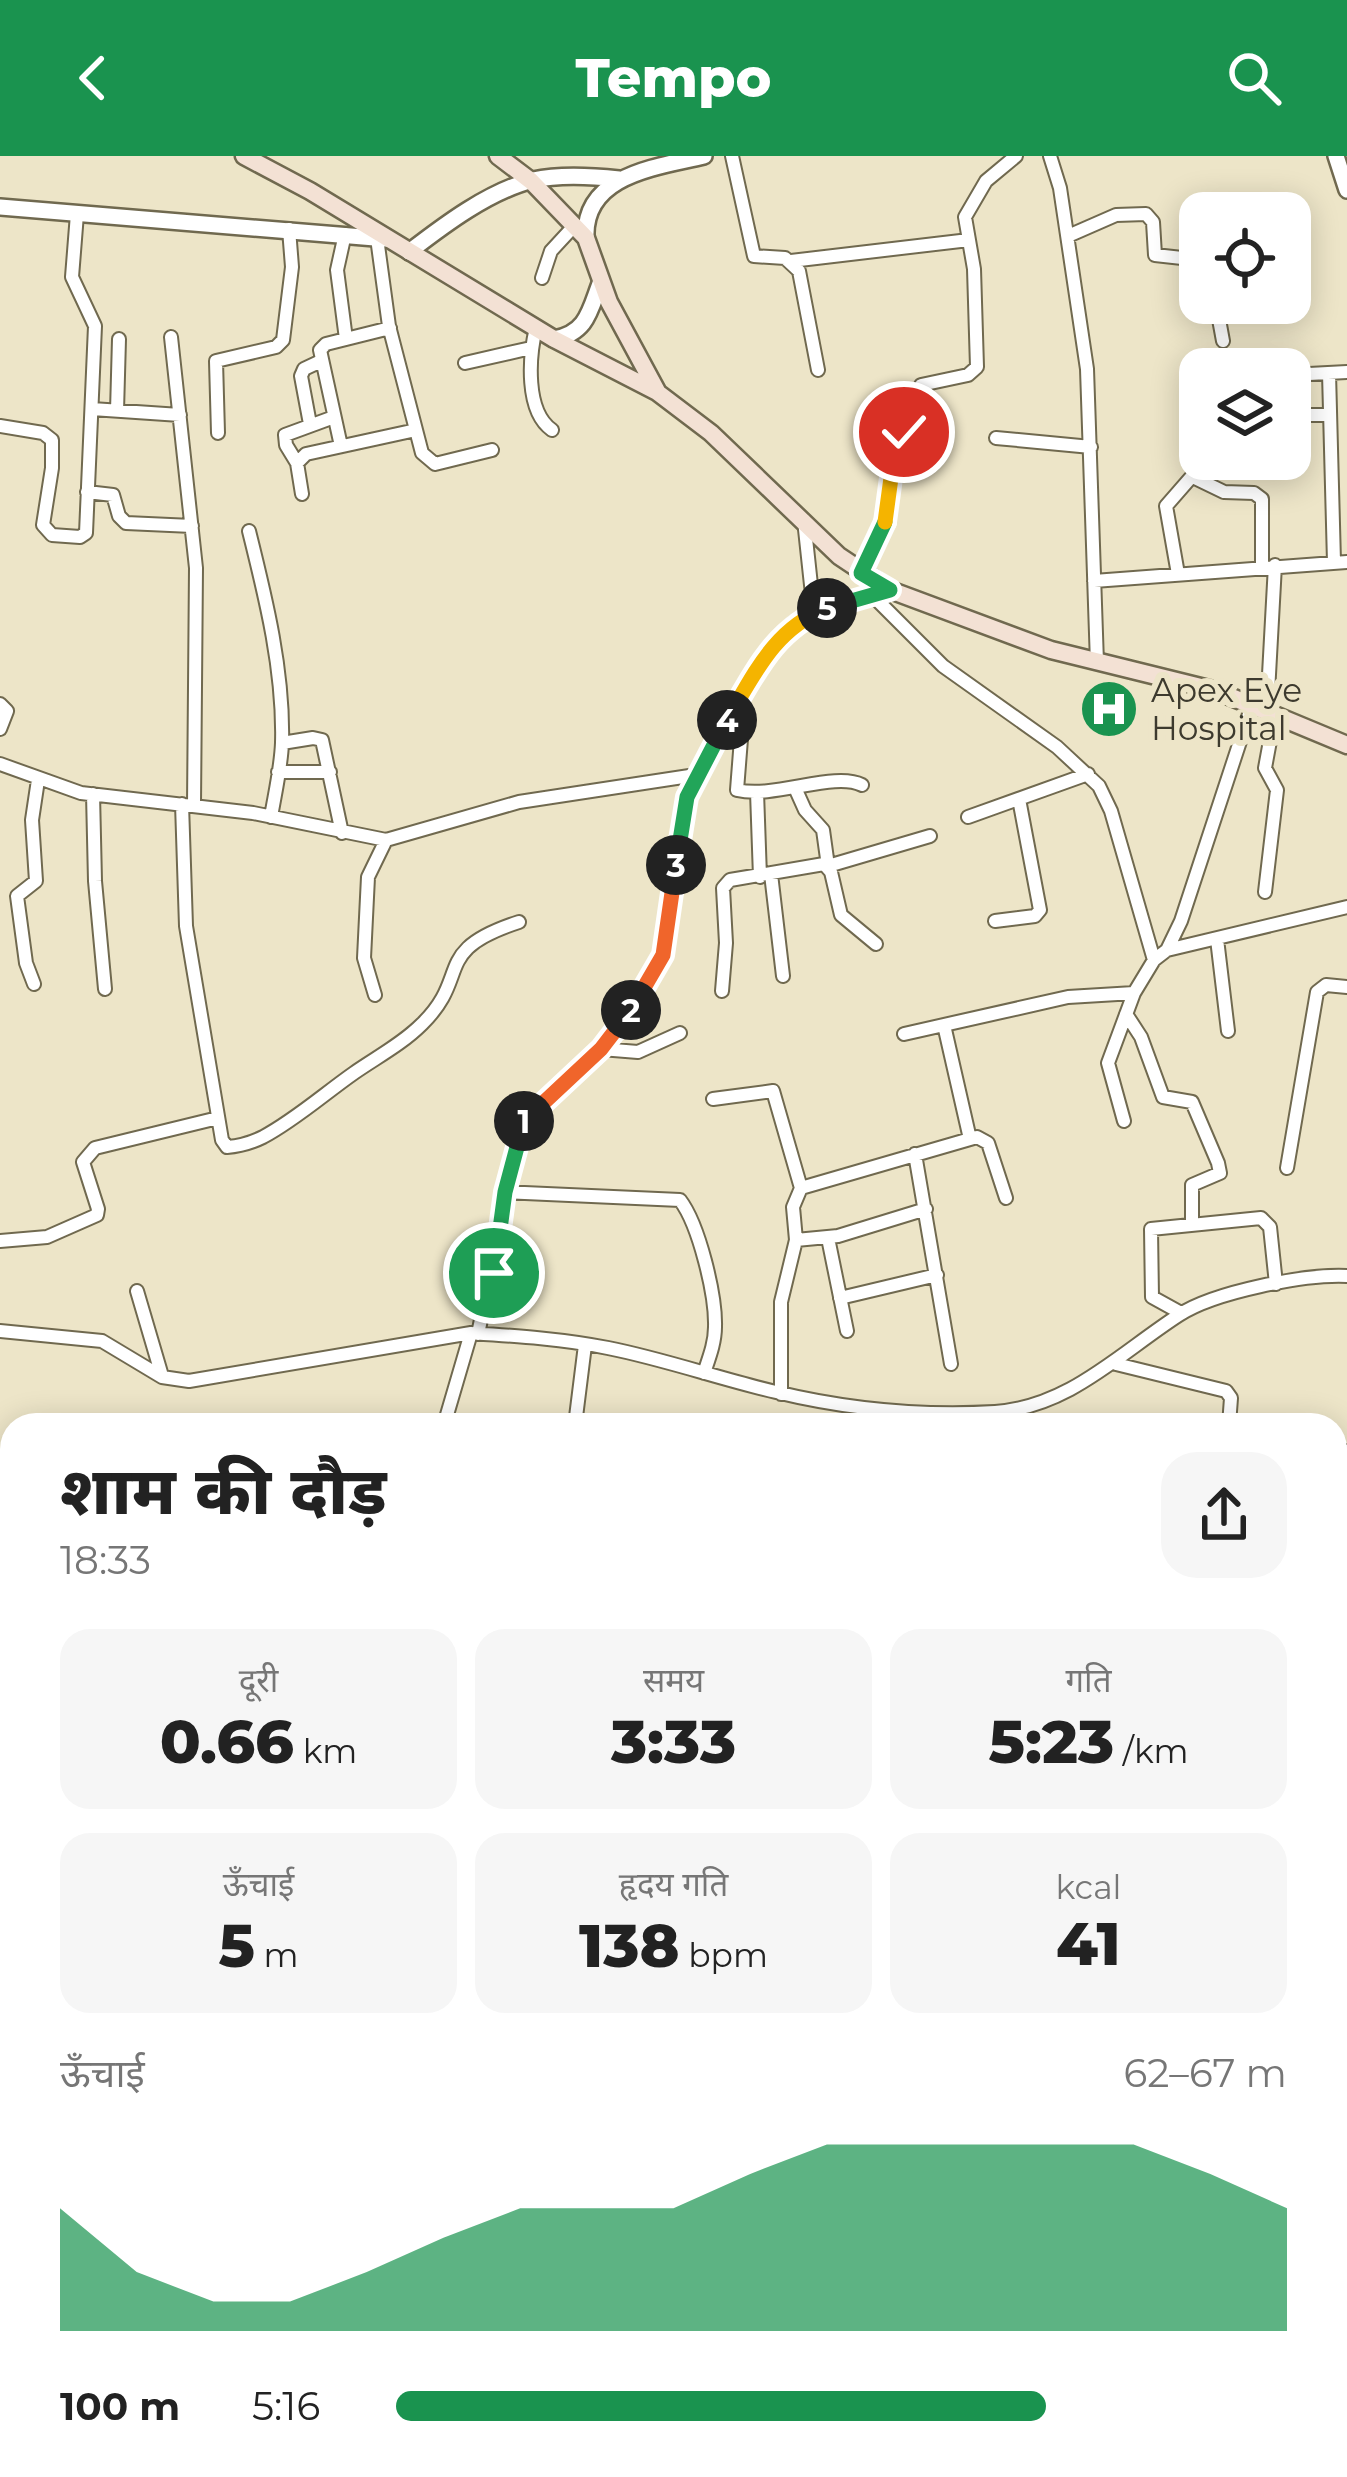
<!DOCTYPE html>
<html lang="hi">
<head>
<meta charset="utf-8">
<style>
	:root { --surface:#fff; --page:#f6f6f6; --text:#222; --muted:#767676; --accent:#1a934f }
	body { margin:0; font-family:Montserrat,"Noto Sans Devanagari",sans-serif; background:var(--page); color:var(--text); height:100vh; display:flex; flex-direction:column; font-size:45px; white-space:nowrap }
	* { box-sizing:border-box; margin:0 }
	p { font-size:39px; color:var(--muted) }
	.icon { flex:none; width:66px; height:66px; fill:none; stroke:currentColor; stroke-width:2; stroke-linecap:round; stroke-linejoin:round }
	.map { position:relative; flex:1; overflow:hidden }
	.panel { position:absolute; left:0px; top:1257px; width:1347px; height:1065px; display:flex; flex-direction:column; background:var(--surface); border-radius:36px 36px 0 0; box-shadow:0 6px 30px #0003 }
	.panel>* { flex:none }
	.tools { position:absolute; left:1179px; top:36px; display:grid; gap:24px }
	.tools a { display:grid; place-items:center; width:132px; height:132px; border-radius:24px; background:var(--surface); box-shadow:0 6px 30px #0003; font-size:60px }
	.pin { position:absolute; display:grid; place-items:center; width:102px; height:102px; color:#fff; margin:-51px; border:6px solid #fff; border-radius:50%; box-shadow:0 3px 12px #0007 }
	.km { position:absolute; width:60px; height:60px; margin:-30px; border-radius:50%; background:#222; color:#fff; font-size:33px; line-height:60px; text-align:center }
	.round { display:grid; place-items:center; flex:none; width:126px; height:126px; border-radius:36px; background:var(--page) }
	.overview { display:flex; align-items:center; justify-content:space-between; height:204px; padding:0 60px }
	h1 { font-size:66px; font-weight:800; line-height:90px }
	.stats { display:grid; grid-template-columns:repeat(3,1fr); gap:18px; height:204px; padding:12px 60px }
	.stats div { display:grid; align-content:center; border-radius:30px; background:var(--page); text-align:center }
	.stats b { font-size:60px; font-weight:800 }
	.stats small { font-size:33px; font-weight:400 }
	.stats p { font-size:33px }
	.chart { height:336px; padding:24px 60px }
	.chart p { display:flex; justify-content:space-between }
	.chart svg { width:100%; height:216px; margin-top:12px; fill:var(--accent); opacity:.7 }
	ul { padding:0 60px; list-style:none; font-size:39px }
	li { display:grid; grid-template-columns:192px 144px 1fr; align-items:center; height:90px }
	li i { height:30px; border-radius:15px; background:var(--accent) }
	header { display:flex; justify-content:space-between; align-items:center; height:156px; padding:0 60px; background:var(--accent); color:#fff; font-size:54px; font-weight:800 }
	.map>svg:first-child { display:block }
	.green { fill:#8cd4a2 }
	.water { fill:#3fa0aa }
	.lines { fill:none; stroke-linecap:round; stroke-linejoin:round }
	.minor-casing { stroke:#70694f; stroke-width:16 }
	.tertiary-casing { stroke:#70694f; stroke-width:20 }
	.secondary-casing { stroke:#70694f; stroke-width:21 }
	.minor { stroke:#fff; stroke-width:12 }
	.tertiary { stroke:#fff; stroke-width:15 }
	.secondary { stroke:#f3e1d4; stroke-width:16 }
	.split-1-casing { stroke:#fff; stroke-width:24 }
	.split-2-casing { stroke:#fff; stroke-width:24 }
	.split-3-casing { stroke:#fff; stroke-width:24 }
	.split-4-casing { stroke:#fff; stroke-width:24 }
	.split-5-casing { stroke:#fff; stroke-width:24 }
	.split-6-casing { stroke:#fff; stroke-width:24 }
	.split-7-casing { stroke:#fff; stroke-width:24 }
	.split-1 { stroke:#22a559; stroke-width:15 }
	.split-2 { stroke:#f0652b; stroke-width:15 }
	.split-3 { stroke:#f0652b; stroke-width:15 }
	.split-4 { stroke:#22a559; stroke-width:15 }
	.split-5 { stroke:#f5b400; stroke-width:15 }
	.split-6 { stroke:#22a559; stroke-width:15 }
	.split-7 { stroke:#f5b400; stroke-width:15 }
	.labels { text-anchor:middle; dominant-baseline:central; stroke-width:12; stroke-linejoin:round; paint-order:stroke }
	.poi-label { font-size:33px; fill:#3d3a2e; stroke:#ede5c8; text-anchor:start }
</style>
</head>
<body>
<header><svg class="icon" aria-label="back" viewBox="0 0 24 24"><path d="M15 5l-7 7 7 7"/></svg>Tempo<svg class="icon" aria-label="search" viewBox="0 0 24 24"><circle cx="10" cy="10" r="6"/><path d="M15 15l6 6"/></svg></header>
<div class="map">
<svg width="1347" height="2321" viewBox="0 0 1347 2321">
	<rect width="100%" height="100%" fill="#ede5c8"/>
	<path class="green" d="M 12,1530 L 12,1656 L 0,1652 L 0,1534 Z"/>
	<path class="water" d="M 1347,1617 L 1347,1832 L 1335,1837 L 1335,1618 Z
		M 0,1665 L 12,1669 L 12,1822 L 0,1820 Z"/>
	<g class="lines">
		<g class="minor-casing">
			<path id="minor" d="M 732,0 L 754,100 L 785,102 L 799,115 L 818,214
				M 1050,0 L 1060,32 L 1087,213 L 1097,507
				M 345,78 L 337,114 L 346,183
				M 1068,80 L 1116,59 L 1146,58 L 1153,66 L 1155,99 L 1200,104
				M 377,82 L 389,170 L 422,297 L 435,308 L 492,294
				M 791,105 L 969,84
				M 542,122 L 551,95 L 575,69
				M 1216,147 L 1223,185
				M 536,172 C 529,201 525,255 552,274
				M 171,181 L 196,412 L 194,649
				M 465,207 L 531,192
				M 1329,217 L 1334,406
				M 1290,219 L 1347,216
				M 92,253 L 180,259
				M 117,255 L 119,183
				M 1290,259 L 1330,259
				M 310,268 L 301,220 L 304,213 L 321,205
				M 0,270 L 43,277 L 52,284 L 52,312 L 43,369 L 52,379 L 80,381 L 86,377 L 95,170 L 72,121 L 77,58
				M 916,276 L 916,242 L 921,229 L 968,219 L 977,211 L 974,113 L 965,61 L 986,25 L 1016,0
				M 218,277 L 216,205 L 276,191 L 283,184 L 292,111 L 289,73
				M 996,282 L 1091,291
				M 341,290 L 320,194 L 326,188 L 390,172
				M 297,307 L 286,289 L 285,279 L 334,261
				M 1193,321 L 1224,336 L 1254,337 L 1262,343 L 1262,410
				M 87,336 L 113,339 L 119,360 L 126,367 L 192,370
				M 302,338 L 297,307 L 306,298 L 416,274
				M 804,364 L 814,457
				M 249,375 C 266,443 284,516 282,587 C 281,612 275,637 271,661
				M 861,417 L 885,365 L 899,280 L 904,276 L 943,279
				M 1178,418 L 1166,350 L 1207,303
				M 1094,425 L 1347,406
				M 871,438 L 943,510 L 1057,591 L 1099,630 L 1111,655 L 1154,804
				M 739,546 L 741,583 L 737,634 C 775,643 834,615 862,629
				M 0,548 L 7,555 L 0,573
				M 1267,555 L 1275,409
				M 282,587 L 313,582 L 322,584 L 342,677
				M 0,608 L 81,637 L 253,657 L 386,684 L 519,646 L 696,619
				M 278,616 L 330,616
				M 796,634 L 805,654 L 823,674 L 828,710 L 930,680
				M 757,636 L 760,721
				M 93,638 L 95,725 L 105,833
				M 182,648 L 186,770 L 222,984 L 227,991 C 240,990 251,987 263,981 C 295,964 324,938 354,917 C 377,901 402,888 422,868 C 472,819 430,795 519,766
				M 968,661 L 1088,618
				M 771,718 L 783,820
				M 1265,736 L 1277,634 L 1265,612 L 1275,558
				M 995,765 L 1035,760 L 1040,754 L 1019,643
				M 1217,783 L 1228,875
				M 1167,794 L 1347,751
				M 34,828 L 26,807 L 17,740 L 36,725 L 32,664 L 38,624
				M 722,835 L 726,787 L 723,732 L 730,724 L 824,708 L 831,716 L 841,759 L 876,788
				M 375,839 L 364,802 L 368,721 L 386,684
				M 1126,858 L 1141,881 L 1163,941 L 1192,946 L 1218,1007 L 1220,1017 L 1192,1029 L 1192,1069
				M 944,869 L 970,983
				M 904,878 L 1068,841 L 1134,837
				M 601,893 L 638,896 L 680,877
				M 713,943 L 773,935 L 801,1032
				M 1124,965 L 1108,907 L 1134,837 L 1154,804 L 1167,794 L 1181,765 L 1252,549
				M 915,998 L 951,1208
				M 1287,1012 L 1317,836 L 1326,829 L 1347,831
				M 505,1036 L 680,1044 C 699,1069 716,1139 715,1171 C 715,1187 709,1202 704,1217
				M 828,1082 L 847,1175
				M 796,1084 L 838,1080 L 926,1053
				M 0,1085 L 47,1081 L 97,1059 L 98,1053 L 83,1006 L 95,992 L 218,962
				M 137,1135 L 162,1220
				M 840,1142 L 937,1119
				M 1181,1157 L 1152,1141 L 1151,1073 L 1261,1062 L 1270,1071 L 1276,1128
				M 0,1175 L 102,1185 L 162,1221 L 189,1225 L 471,1177 C 516,1180 563,1183 608,1192 C 664,1203 720,1223 776,1236 C 846,1253 923,1260 995,1256 C 1069,1251 1120,1197 1179,1159 C 1214,1136 1305,1118 1347,1120
				M 478,1178 L 522,967 L 530,955 C 576,911 629,874 657,814 C 679,768 672,711 682,662 C 690,620 761,489 795,466 C 823,448 858,441 890,434
				M 1116,1208 L 1226,1235 L 1231,1242 L 1229,1269
				M 781,1238 L 781,1146 L 796,1084 L 793,1051 L 801,1032 L 977,981 L 988,987 L 1006,1042
				M 444,1269 L 471,1177
				M 575,1269 L 585,1189
				M 1335,1295 L 1347,1295
				M 1335,1474 L 1347,1471
				M 1335,1543 L 1347,1557
				M 1335,2305 L 1347,2302
				M 922,2310 L 925,2321
				M 674,2321 L 683,2310
				M 1285,2321 L 1320,2310"/>
		</g>
		<g class="tertiary-casing">
			<path id="tertiary" d="M 1336,0 L 1347,34
				M 0,51 L 387,83
				M 586,82 C 583,18 658,11 704,0
				M 409,96 C 444,69 489,35 533,24 C 560,18 592,20 619,23
				M 554,183 C 588,177 590,153 601,125"/>
		</g>
		<g class="secondary-casing">
			<path id="secondary" d="M 244,0 L 310,35 L 554,183 L 657,236 L 711,277 L 839,400 L 890,434 L 1051,494 L 1217,535 L 1347,589
				M 498,0 L 531,25 L 586,82 L 609,146 L 657,235"/>
		</g>
		<use href="#minor" class="minor"/>
		<use href="#tertiary" class="tertiary"/>
		<use href="#secondary" class="secondary"/>
	</g>
	<g class="lines">
		<g class="split-1-casing">
			<path id="split-1" d="M 494,1117 L 505,1036 L 524,965"/>
		</g>
		<g class="split-2-casing">
			<path id="split-2" d="M 524,965 L 601,893 L 631,854"/>
		</g>
		<g class="split-3-casing">
			<path id="split-3" d="M 631,854 L 663,799 L 676,709"/>
		</g>
		<g class="split-4-casing">
			<path id="split-4" d="M 676,709 L 687,641 L 727,564"/>
		</g>
		<g class="split-5-casing">
			<path id="split-5" d="M 727,564 C 755,517 774,473 827,452"/>
		</g>
		<g class="split-6-casing">
			<path id="split-6" d="M 827,452 L 890,434 L 861,417 L 885,366"/>
		</g>
		<g class="split-7-casing">
			<path id="split-7" d="M 885,366 L 896,285 L 904,276"/>
		</g>
		<use href="#split-1" class="split-1"/>
		<use href="#split-2" class="split-2"/>
		<use href="#split-3" class="split-3"/>
		<use href="#split-4" class="split-4"/>
		<use href="#split-5" class="split-5"/>
		<use href="#split-6" class="split-6"/>
		<use href="#split-7" class="split-7"/>
	</g>
	<defs>
		<g id="hospital-disc" transform="scale(3)"><circle r="9.5" fill="#1a934f" stroke="#ede5c8"/><path d="M-5-5h3v3.5h4V-5h3V5h-3V1.5h-4V5h-3Z" fill="#fff"/></g>
	</defs>
	<g fill-rule="evenodd">
		<use href="#hospital-disc" x="1109" y="553"/>
	</g>
	<g class="labels">
		<g class="poi-label">
			<text x="1151" y="534">Apex Eye<tspan x="1151" dy="38">Hospital</tspan></text>
		</g>
	</g>
</svg>
<div class="tools">
<a><svg class="icon" aria-label="locate" viewBox="0 0 24 24"><circle cx="12" cy="12" r="6"/><path d="M12 2v4M12 18v4M2 12h4M18 12h4"/></svg></a>
<a><svg class="icon" aria-label="layers" viewBox="0 0 24 24"><path d="M12 4l9 5-9 5-9-5zM3 14l9 5 9-5"/></svg></a>
</div>
<div class="pin" style="left:494px;top:1117px;background:#1e9e55"><svg class="icon" aria-label="arrive" viewBox="0 0 24 24"><path d="M6 21V4h12l-3 4 3 4H6"/></svg></div>
<div class="pin" style="left:904px;top:276px;background:#d93025"><svg class="icon" aria-label="check" viewBox="0 0 24 24"><path d="M5 12l5 5 9-10"/></svg></div>
<b class="km" style="left:524px;top:965px">1</b>
<b class="km" style="left:631px;top:854px">2</b>
<b class="km" style="left:676px;top:709px">3</b>
<b class="km" style="left:727px;top:564px">4</b>
<b class="km" style="left:827px;top:452px">5</b>
<section class="panel">
<div class="overview"><div><h1>शाम की दौड़</h1><p>18:33</p></div><a class="round"><svg class="icon" aria-label="share" viewBox="0 0 24 24"><path d="M12 15V3M7 8l5-5 5 5M5 13v7h14v-7"/></svg></a></div>
<div class="stats">
<div><p>दूरी</p><b>0.66<small> km</small></b></div>
<div><p>समय</p><b>3:33</b></div>
<div><p>गति</p><b>5:23<small> /km</small></b></div>
</div>
<div class="stats">
<div><p>ऊँचाई</p><b>5<small> m</small></b></div>
<div><p>हृदय गति</p><b>138<small> bpm</small></b></div>
<div><p>kcal</p><b>41</b></div>
</div>
<div class="chart"><p><span>ऊँचाई</span>62–67 m</p>
<svg viewBox="0 0 160 44" preserveAspectRatio="none"><path d="M0 44V19L10 32L20 38L30 38L40 32L50 25L60 19L70 19L80 19L90 12L100 6L110 6L120 6L130 6L140 6L150 12L160 19V44z"/></svg>
</div>
<ul>
<li><b>100 m</b>5:16<i style="width:73%"></i></li>
</ul>
</section>
</div>
</body>
</html>
